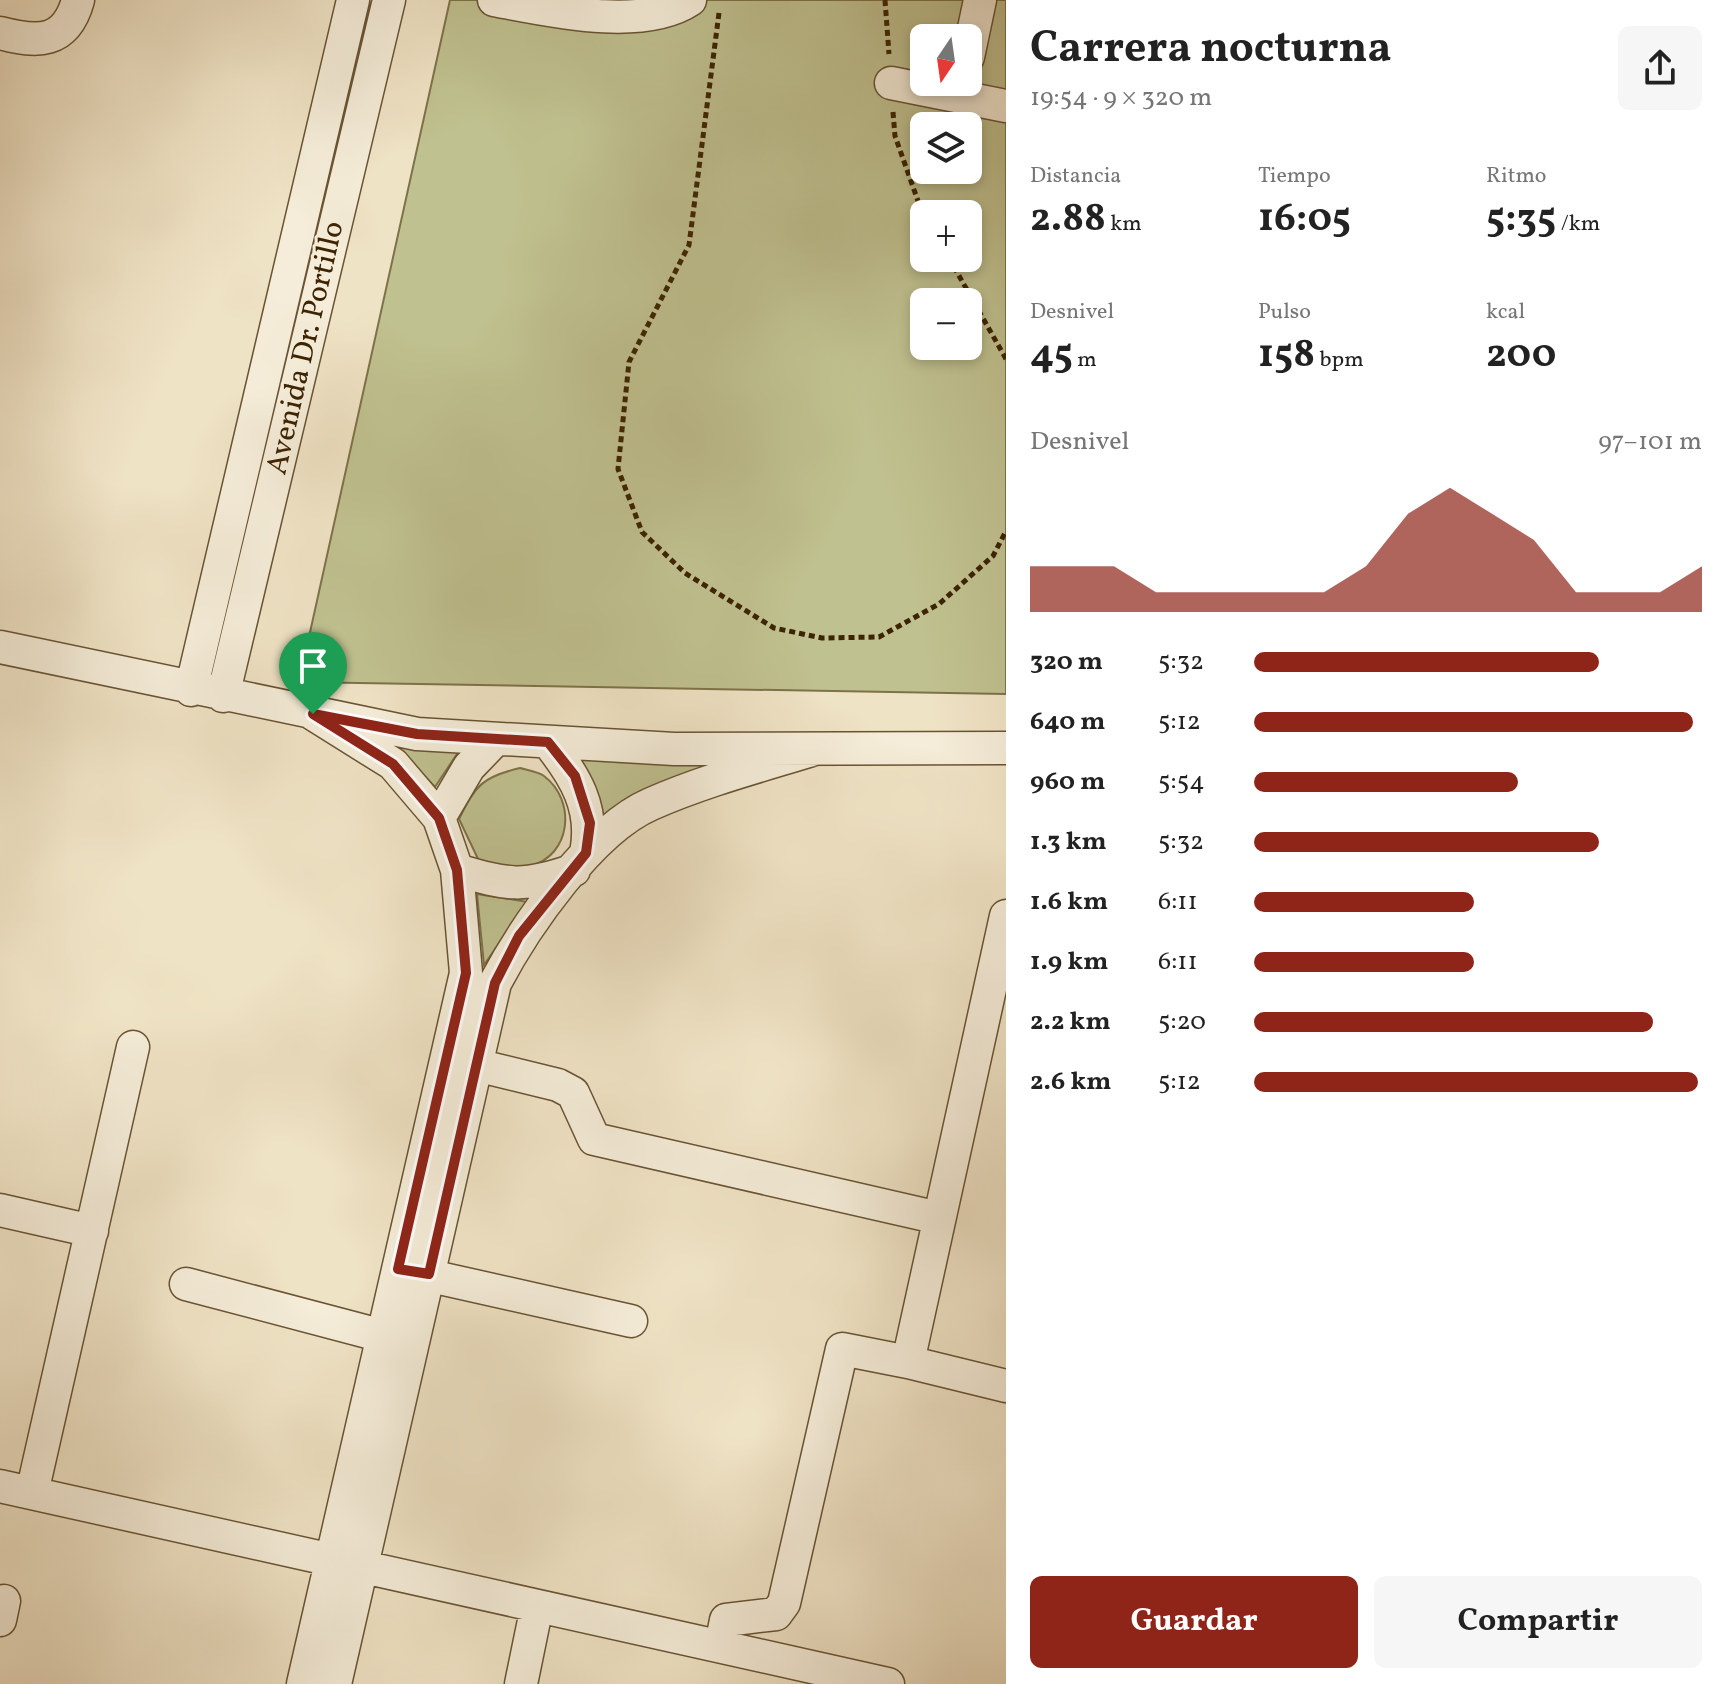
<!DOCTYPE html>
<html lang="es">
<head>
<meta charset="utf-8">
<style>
	:root { --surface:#fff; --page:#f6f6f6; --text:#222; --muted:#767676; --accent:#8f2418 }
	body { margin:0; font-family:Vollkorn,serif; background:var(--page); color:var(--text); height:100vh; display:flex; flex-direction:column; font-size:30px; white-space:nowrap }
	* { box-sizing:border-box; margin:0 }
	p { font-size:26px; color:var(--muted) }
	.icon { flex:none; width:44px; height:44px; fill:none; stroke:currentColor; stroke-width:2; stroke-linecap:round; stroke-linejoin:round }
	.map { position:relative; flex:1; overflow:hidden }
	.details { display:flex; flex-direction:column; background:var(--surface); width:720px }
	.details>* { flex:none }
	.needle { width:52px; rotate:193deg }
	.buttons { position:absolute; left:910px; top:24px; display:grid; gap:16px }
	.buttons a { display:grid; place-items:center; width:72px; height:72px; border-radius:12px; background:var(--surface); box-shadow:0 4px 12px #0003; font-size:40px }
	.pin { position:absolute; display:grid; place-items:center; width:68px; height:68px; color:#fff; margin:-82px -34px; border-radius:50% 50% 50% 0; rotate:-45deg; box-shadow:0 0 8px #0007 }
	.pin .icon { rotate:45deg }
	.round { display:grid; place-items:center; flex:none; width:84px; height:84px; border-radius:12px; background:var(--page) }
	.overview { display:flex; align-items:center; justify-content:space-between; height:136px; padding:0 24px }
	h1 { font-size:44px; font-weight:700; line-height:60px }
	.figures { display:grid; grid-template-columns:repeat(3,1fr); gap:12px; height:136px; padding:8px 24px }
	.figures div { display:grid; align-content:center }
	.figures b { font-size:40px; font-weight:700 }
	.figures small { font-size:22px; font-weight:400 }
	.figures p { font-size:22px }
	.chart { height:224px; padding:16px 24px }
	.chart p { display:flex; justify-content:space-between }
	.chart svg { width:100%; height:144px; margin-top:8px; fill:var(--accent); opacity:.7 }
	.action { display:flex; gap:16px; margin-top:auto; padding:16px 24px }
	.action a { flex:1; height:92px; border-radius:12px; background:var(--accent); color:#fff; font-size:32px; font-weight:700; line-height:92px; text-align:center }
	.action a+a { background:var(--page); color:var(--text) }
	ul { padding:0 24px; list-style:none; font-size:26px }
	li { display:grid; grid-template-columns:128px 96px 1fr; align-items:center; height:60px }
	li i { height:20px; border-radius:10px; background:var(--accent) }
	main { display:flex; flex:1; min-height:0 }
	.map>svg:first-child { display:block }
	.green { fill:#c0c190; stroke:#7e7249; stroke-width:2; fill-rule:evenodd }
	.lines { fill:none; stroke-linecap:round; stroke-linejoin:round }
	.minor-casing { stroke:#695333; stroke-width:35 }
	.path { stroke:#3c2302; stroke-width:5; stroke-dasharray:6 4; stroke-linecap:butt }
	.minor { stroke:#f5edd9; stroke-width:32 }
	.route-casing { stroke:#fff; stroke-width:16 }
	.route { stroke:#8f2418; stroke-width:10 }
	.labels { text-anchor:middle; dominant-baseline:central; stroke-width:6; stroke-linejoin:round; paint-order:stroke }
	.street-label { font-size:30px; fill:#3c2302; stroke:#f5edd9 }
</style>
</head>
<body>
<main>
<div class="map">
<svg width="1006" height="1684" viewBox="0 0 1006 1684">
	<rect width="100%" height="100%" fill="#efe3c5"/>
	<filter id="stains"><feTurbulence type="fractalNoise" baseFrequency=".0025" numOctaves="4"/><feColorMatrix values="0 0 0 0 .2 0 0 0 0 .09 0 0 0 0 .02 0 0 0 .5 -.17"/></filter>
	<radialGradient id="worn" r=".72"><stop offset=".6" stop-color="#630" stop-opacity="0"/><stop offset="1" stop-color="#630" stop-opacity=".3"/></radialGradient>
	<path class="green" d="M 450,0 L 1006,0 L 1006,694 L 299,682 ZM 924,38 L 968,38 L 968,82 L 924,82 ZM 924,126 L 968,126 L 968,170 L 924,170 ZM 924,214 L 968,214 L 968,258 L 924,258 ZM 924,302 L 968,302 L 968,346 L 924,346 Z
		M 391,741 L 461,748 L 435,787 Z
		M 579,754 L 748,757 L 604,817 Z
		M 520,768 C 527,770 539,772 544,776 C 577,801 571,856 530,866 C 516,870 493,863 479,861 L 459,819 C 476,785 482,777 520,768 Z
		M 477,894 L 528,902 L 484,965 Z"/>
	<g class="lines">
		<g class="minor-casing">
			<path id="minor" d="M 494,0 C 548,10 642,32 690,0
				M 0,33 C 38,43 66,44 78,0
				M 968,57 L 980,0
				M 891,83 L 1006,106
				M 0,647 L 417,734 L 674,749 L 1006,748
				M 191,690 L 353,0
				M 223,696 L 389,0
				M 548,742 C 575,776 595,808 586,853
				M 439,818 L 469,767 L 496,739
				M 457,870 C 508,885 523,888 574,870
				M 476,1065 L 558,1085 L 573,1093 L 594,1139 L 939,1218
				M 0,1210 L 92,1231
				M 408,1271 L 631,1321
				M 186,1284 L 383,1336
				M 908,1362 L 1006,1386
				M 0,1486 L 888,1684
				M 32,1493 L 133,1047
				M 0,1620 L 4,1601
				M 721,1646 L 726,1620 L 776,1614 L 784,1603 L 842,1349 L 908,1362 L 1006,916
				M 303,1684 L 466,973 L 457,870 L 439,818 L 393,764 L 313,714
				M 335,1684 L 495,983 C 525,926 591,830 651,804 C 703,781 760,766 815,749
				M 521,1684 L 537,1606"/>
		</g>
		<path class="path" d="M 885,0 L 889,54
			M 719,13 L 689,245 L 629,362 L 618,469 L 642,532 L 685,573 L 774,628 L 822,638 L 879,637 L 939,604 L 993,556 L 1006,531
			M 893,112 L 895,136 L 924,218
			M 949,258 L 1006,359"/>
		<use href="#minor" class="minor"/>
	</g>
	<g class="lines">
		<g class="route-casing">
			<path id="route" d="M 313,714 L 417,734 L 548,742 L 575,776 L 590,823 L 586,853 L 519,936 L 495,983 L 429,1274 L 398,1269 L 466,973 L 457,870 L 439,818 L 393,764 Z"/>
		</g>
		<use href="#route" class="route"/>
	</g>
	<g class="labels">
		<g class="street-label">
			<text transform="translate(306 348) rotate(-77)">Avenida Dr. Portillo</text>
		</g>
	</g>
	<rect width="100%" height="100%" filter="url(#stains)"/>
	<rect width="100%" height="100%" fill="url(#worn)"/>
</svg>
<div class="buttons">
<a><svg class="needle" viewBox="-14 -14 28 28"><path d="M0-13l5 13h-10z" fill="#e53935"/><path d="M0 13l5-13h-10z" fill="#767676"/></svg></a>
<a><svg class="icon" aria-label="layers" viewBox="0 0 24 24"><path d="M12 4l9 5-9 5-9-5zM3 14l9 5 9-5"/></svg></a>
<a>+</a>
<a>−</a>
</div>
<div class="pin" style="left:313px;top:714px;background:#1e9e55"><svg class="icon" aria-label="arrive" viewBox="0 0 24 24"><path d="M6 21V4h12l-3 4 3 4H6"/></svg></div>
</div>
<section class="details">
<div class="overview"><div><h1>Carrera nocturna</h1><p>19:54 · 9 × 320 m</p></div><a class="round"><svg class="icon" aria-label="share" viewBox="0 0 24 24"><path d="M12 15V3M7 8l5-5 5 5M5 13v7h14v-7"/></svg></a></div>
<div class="figures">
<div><p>Distancia</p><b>2.88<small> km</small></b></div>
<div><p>Tiempo</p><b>16:05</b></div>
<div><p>Ritmo</p><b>5:35<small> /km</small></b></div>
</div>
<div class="figures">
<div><p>Desnivel</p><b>45<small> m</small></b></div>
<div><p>Pulso</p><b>158<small> bpm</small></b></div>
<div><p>kcal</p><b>200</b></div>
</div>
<div class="chart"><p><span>Desnivel</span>97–101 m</p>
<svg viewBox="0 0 160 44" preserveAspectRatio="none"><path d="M0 44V30L10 30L20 30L30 38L40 38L50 38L60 38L70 38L80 30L90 14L100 6L110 14L120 22L130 38L140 38L150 38L160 30V44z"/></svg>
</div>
<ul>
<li><b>320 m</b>5:32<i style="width:77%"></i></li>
<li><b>640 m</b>5:12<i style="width:98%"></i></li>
<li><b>960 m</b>5:54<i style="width:59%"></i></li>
<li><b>1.3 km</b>5:32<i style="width:77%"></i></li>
<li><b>1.6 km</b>6:11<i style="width:49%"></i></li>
<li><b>1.9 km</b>6:11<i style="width:49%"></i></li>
<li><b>2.2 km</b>5:20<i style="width:89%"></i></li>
<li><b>2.6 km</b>5:12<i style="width:99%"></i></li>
</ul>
<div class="action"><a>Guardar</a><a>Compartir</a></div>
</section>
</main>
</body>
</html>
